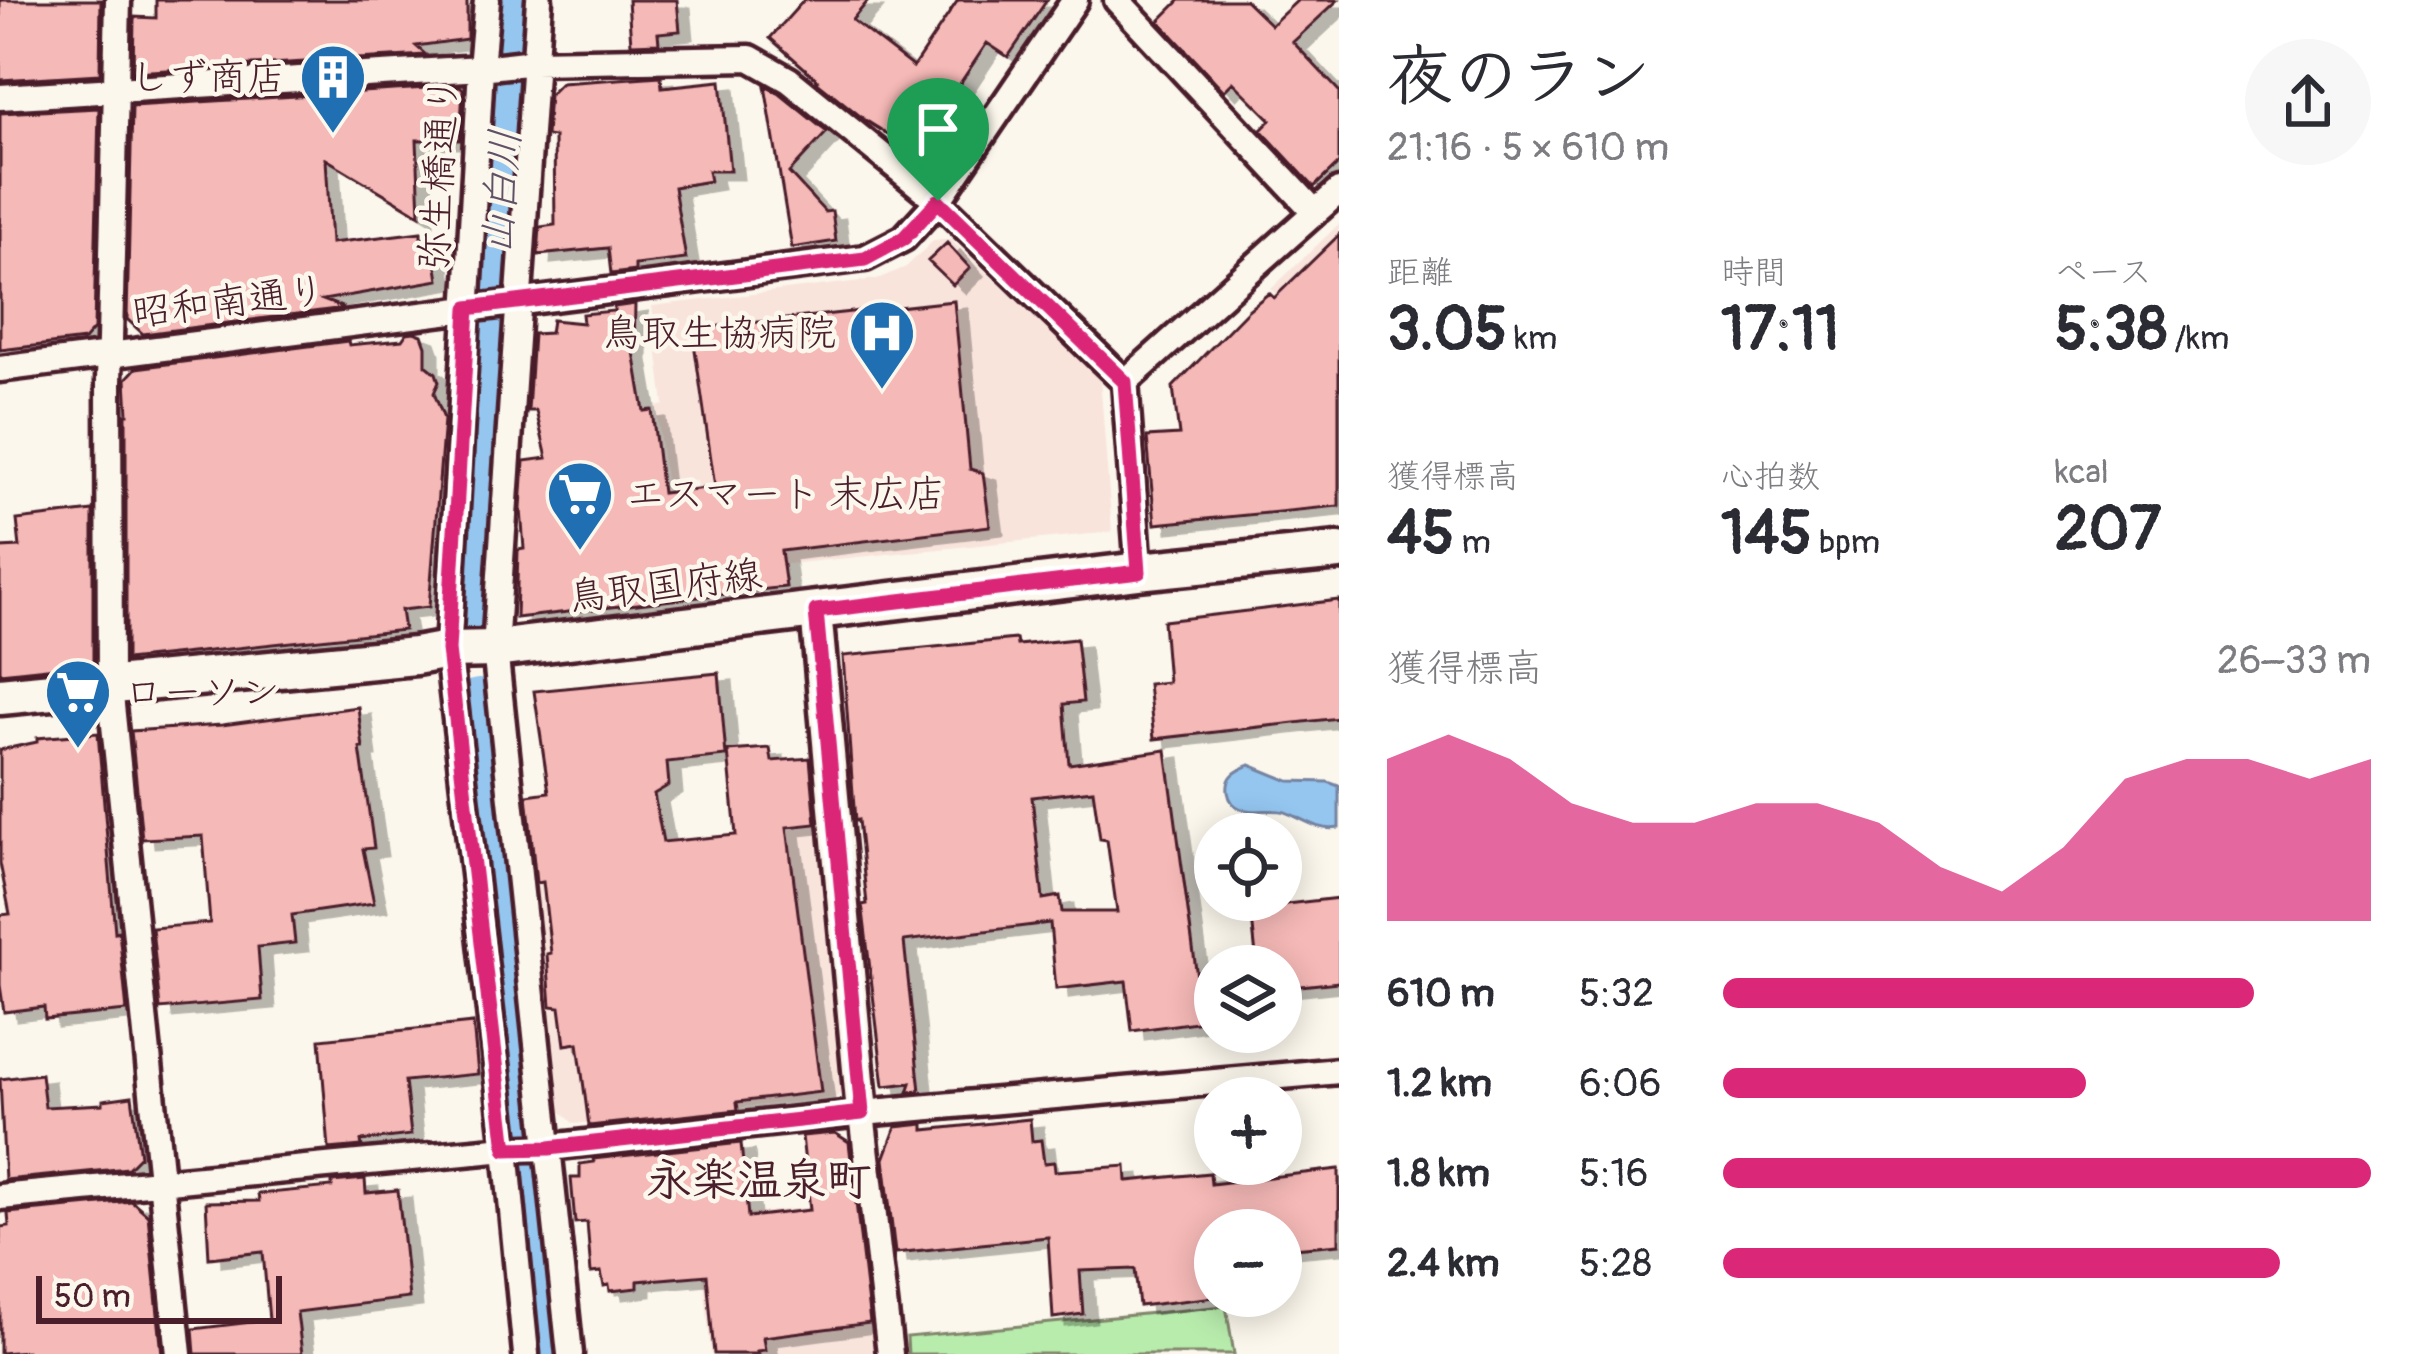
<!DOCTYPE html>
<html lang="ja">
<head>
<meta charset="utf-8">
<style>
	:root { --surface:#fff; --page:#f7f7f7; --text:#2b2b33; --muted:#7c7c81; --accent:#db2777 }
	body { margin:0; font-family:Pangolin,"Klee One",sans-serif; background:var(--page); color:var(--text); height:100vh; display:flex; flex-direction:column; font-size:45px; white-space:nowrap }
	* { box-sizing:border-box; margin:0 }
	p { font-size:39px; color:var(--muted) }
	.icon { flex:none; width:66px; height:66px; fill:none; stroke:currentColor; stroke-width:2; stroke-linecap:round; stroke-linejoin:round }
	.map { position:relative; flex:1; overflow:hidden }
	.side { display:flex; flex-direction:column; background:var(--surface); width:1080px }
	.side>* { flex:none }
	.controls { position:absolute; left:1194px; top:813px; display:grid; gap:24px }
	.controls a { display:grid; place-items:center; width:108px; height:108px; border-radius:50%; background:var(--surface); box-shadow:0 6px 30px #0003; font-size:60px }
	.scale { position:absolute; left:36px; bottom:30px; width:246px; box-sizing:border-box; padding-left:12px; border:6px solid #4a1f2b; border-top:0; font-size:33px; line-height:42px; white-space:nowrap; color:#4a1f2b; -webkit-text-stroke:9px #fbf7ec; paint-order:stroke }
	.pin { position:absolute; display:grid; place-items:center; width:102px; height:102px; color:#fff; margin:-123px -51px; border-radius:50% 50% 50% 0; rotate:-45deg; box-shadow:0 0 12px #0007 }
	.pin .icon { rotate:45deg }
	.round { display:grid; place-items:center; flex:none; width:126px; height:126px; border-radius:63px; background:var(--page) }
	.summary { display:flex; align-items:center; justify-content:space-between; height:204px; padding:0 48px }
	h1 { font-size:66px; font-weight:800; line-height:90px }
	.stats { display:grid; grid-template-columns:repeat(3,1fr); gap:18px; height:204px; padding:12px 48px }
	.stats div { display:grid; align-content:center }
	.stats b { font-size:60px; font-weight:800 }
	.stats small { font-size:33px; font-weight:400 }
	.stats p { font-size:33px }
	.chart { height:336px; padding:24px 48px }
	.chart p { display:flex; justify-content:space-between }
	.chart svg { width:100%; height:216px; margin-top:12px; fill:var(--accent); opacity:.7 }
	ul { padding:0 48px; list-style:none; font-size:39px }
	li { display:grid; grid-template-columns:192px 144px 1fr; align-items:center; height:90px }
	li i { height:30px; border-radius:15px; background:var(--accent) }
	main { display:flex; flex:1; min-height:0 }
	.map>svg:first-child { display:block }
	.built { fill:#f9e4dc }
	.green { fill:#b8ecad; stroke:#81866c; stroke-width:3 }
	.water { fill:#94c6f0; stroke:#7683a1; stroke-width:3 }
	.lines { fill:none; stroke-linecap:round; stroke-linejoin:round }
	.river { stroke:#94c6f0; stroke-width:60 }
	.building { fill:#f5b9b7; stroke:#4a1f2b; stroke-width:3; fill-rule:evenodd; filter:url(#shadow) }
	.minor-casing { stroke:#4a1f2b; stroke-width:33 }
	.tertiary-casing { stroke:#4a1f2b; stroke-width:39 }
	.secondary-casing { stroke:#4a1f2b; stroke-width:45 }
	.minor { stroke:#fbf7ec; stroke-width:24 }
	.tertiary { stroke:#fbf7ec; stroke-width:30 }
	.secondary { stroke:#fbf7ec; stroke-width:36 }
	.route-casing { stroke:#fff; stroke-width:24 }
	.route { stroke:#db2777; stroke-width:15 }
	.labels { text-anchor:middle; dominant-baseline:central; stroke-width:9; stroke-linejoin:round; paint-order:stroke }
	.poi-label { font-size:39px; fill:#4a1f2b; stroke:#fbf7ec; text-anchor:end }
	.street-label { font-size:39px; fill:#4a1f2b; stroke:#fbf7ec }
	.water-label { font-size:42px; font-style:italic; fill:#605166; stroke:#fbf7ec }
	.quarter-label { font-size:45px; font-weight:bold; fill:#4a1f2b; stroke:#fbf7ec }
</style>
</head>
<body>
<main>
<div class="map">
<svg width="1339" height="1354" viewBox="0 0 1339 1354">
	<defs>
		<filter id="shadow"><feDropShadow dx="13" dy="8" stdDeviation="0" flood-color="#0004"/></filter>
	</defs>
	<rect width="100%" height="100%" fill="#fbf7ec"/>
	<filter id="ink" filterUnits="userSpaceOnUse"><feTurbulence type="fractalNoise" baseFrequency=".00833" numOctaves="2"/><feDisplacementMap in="SourceGraphic" scale="24" xChannelSelector="R" yChannelSelector="G"/><feConvolveMatrix kernelMatrix="1 2 1 2 8 2 1 2 1" color-interpolation-filters="sRGB"/></filter>
	<g filter="url(#ink)">
		<path class="built" d="M 1339,224 L 1339,362 L 1271,289 Z
			M 950,239 L 1100,377 L 1112,532 L 706,572 L 696,481 L 665,481 L 656,407 L 664,405 L 652,306 L 877,279 L 906,267 L 933,241 Z
			M 820,826 L 848,1086 L 836,1098 L 574,1124 L 558,1109 L 531,852 Z
			M 860,1202 L 877,1354 L 711,1354 L 700,1240 L 718,1217 Z"/>
		<path class="green" d="M 1226,1306 L 1234,1354 L 908,1354 L 907,1337 Z"/>
		<path class="water" d="M 1250,765 L 1289,781 L 1328,782 L 1339,786 L 1339,828 C 1319,832 1304,819 1285,812 C 1267,806 1233,821 1228,792 C 1226,775 1237,771 1250,765 Z"/>
		<g class="lines">
			<path class="river" d="M 471,599 L 490,330 L 517,0
				M 479,709 L 549,1354"/>
		</g>
		<path class="building" d="M 0,0 L 101,0 L 100,74 L 0,80 Z
			M 156,0 L 467,0 L 467,39 L 416,46 L 426,55 L 133,72 L 134,17 L 156,18 Z
			M 628,0 L 677,0 L 680,31 L 658,33 L 659,43 L 631,44 Z
			M 804,0 L 869,0 L 852,20 L 913,67 L 958,0 L 1047,0 L 1008,57 L 987,43 L 915,151 L 865,120 L 816,81 L 818,80 L 770,38 Z
			M 1180,0 L 1245,0 L 1271,25 L 1298,0 L 1338,0 L 1293,42 L 1339,91 L 1339,163 L 1314,187 L 1261,130 L 1271,120 L 1233,82 L 1224,91 L 1159,21 Z
			M 661,76 L 662,87 L 721,81 L 730,171 L 708,171 L 710,181 L 674,187 L 686,259 L 635,265 L 635,271 L 611,274 L 608,248 L 538,255 L 540,227 L 555,225 L 554,137 L 546,136 L 549,95 L 561,83 Z
			M 460,86 L 463,89 L 460,140 L 417,140 L 420,215 L 326,159 L 331,243 L 421,232 L 421,238 L 432,236 L 439,280 L 323,300 L 344,308 L 143,334 L 127,319 L 132,106 Z
			M 765,86 L 780,94 L 827,132 L 789,173 L 825,212 L 832,211 L 836,241 L 792,248 Z
			M 99,108 L 94,329 L 84,340 L 0,350 L 0,113 Z
			M 1339,235 L 1339,506 L 1155,524 L 1147,437 L 1179,435 L 1173,387 L 1248,310 L 1269,293 L 1274,298 Z
			M 947,243 L 970,268 L 953,285 L 928,261 Z
			M 954,301 L 970,469 L 983,473 L 990,526 L 781,551 L 786,587 L 516,618 L 518,550 L 524,549 L 521,509 L 524,461 L 547,458 L 536,411 L 528,411 L 533,334 L 550,333 L 552,320 L 583,323 L 582,314 L 614,311 L 614,307 L 635,304 L 634,352 L 644,411 L 652,410 L 662,493 L 715,487 L 692,329 Z
			M 414,332 L 422,335 L 426,346 L 426,365 L 436,373 L 439,382 L 434,393 L 444,419 L 429,607 L 401,610 L 404,630 L 126,660 L 126,414 L 128,414 L 126,379 L 136,368 L 348,341 L 349,345 L 402,340 L 407,333 Z
			M 93,511 L 93,663 L 0,673 L 0,548 L 20,547 L 17,520 Z
			M 1339,600 L 1339,718 L 1154,739 L 1148,684 L 1168,682 L 1163,621 Z
			M 1016,639 L 1017,645 L 1076,639 L 1083,702 L 1064,704 L 1069,764 L 1166,750 L 1203,1021 L 1132,1031 L 1126,981 L 1056,989 L 1050,923 L 904,941 L 920,1091 L 908,1092 L 911,1083 L 884,1086 L 863,911 L 862,905 L 867,904 L 858,820 L 855,821 L 843,656 ZM 1093,790 L 1100,839 L 1107,840 L 1117,912 L 1062,912 L 1060,896 L 1043,899 L 1032,797 Z
			M 719,673 L 726,756 L 667,762 L 669,785 L 654,794 L 663,842 L 736,835 L 728,751 L 770,748 L 772,761 L 810,758 L 816,824 L 787,827 L 821,1092 L 737,1102 L 738,1110 L 589,1126 L 578,1043 L 565,1045 L 560,1007 L 551,1006 L 547,954 L 551,953 L 543,882 L 536,883 L 527,795 L 549,792 L 534,691 Z
			M 358,707 L 363,748 L 360,748 L 374,848 L 363,849 L 374,903 L 292,915 L 295,943 L 258,947 L 262,1000 L 160,1009 L 152,928 L 210,923 L 203,836 L 142,839 L 131,731 L 222,725 Z
			M 98,733 L 115,932 L 119,931 L 127,1011 L 45,1019 L 44,1007 L 4,1012 L 0,985 L 0,915 L 10,914 L 0,863 L 0,750 L 37,742 L 37,738 Z
			M 1339,898 L 1339,982 L 1281,988 L 1281,966 L 1257,966 L 1251,908 Z
			M 473,1023 L 478,1074 L 405,1081 L 411,1135 L 361,1141 L 362,1146 L 329,1149 L 320,1039 Z
			M 41,1074 L 45,1107 L 103,1104 L 103,1100 L 132,1096 L 140,1156 L 128,1168 L 5,1180 L 0,1079 Z
			M 1030,1119 L 1032,1141 L 1041,1140 L 1044,1163 L 1054,1162 L 1055,1171 L 1126,1166 L 1127,1181 L 1210,1173 L 1211,1184 L 1339,1169 L 1339,1244 L 1281,1249 L 1281,1230 L 1215,1230 L 1215,1297 L 1139,1306 L 1135,1269 L 1080,1271 L 1083,1314 L 1053,1318 L 1048,1237 L 895,1253 L 884,1159 L 896,1127 L 924,1124 L 924,1130 Z
			M 835,1133 L 849,1142 L 870,1323 L 763,1337 L 765,1350 L 757,1351 L 758,1354 L 714,1354 L 707,1275 L 638,1281 L 638,1288 L 610,1291 L 609,1285 L 604,1286 L 601,1272 L 591,1273 L 587,1222 L 575,1223 L 571,1178 L 580,1178 L 580,1164 L 594,1162 L 593,1159 L 741,1143 L 748,1217 L 810,1210 L 802,1136 Z
			M 365,1179 L 366,1193 L 398,1190 L 409,1298 L 297,1312 L 302,1354 L 195,1354 L 193,1329 L 269,1320 L 263,1252 L 209,1258 L 206,1202 L 259,1201 L 258,1194 L 332,1187 L 332,1182 Z
			M 132,1201 L 148,1215 L 162,1354 L 26,1354 L 26,1351 L 0,1353 L 0,1227 L 9,1226 L 8,1213 Z"/>
		<g class="lines">
			<g class="minor-casing">
				<path id="minor" d="M 118,0 L 109,382 L 110,686 L 179,1354
					M 487,0 L 481,68 L 448,650 L 506,1149 L 526,1354
					M 539,0 L 495,649 L 570,1354
					M 1117,0 L 1315,212
					M 0,97 L 481,68 L 534,62 L 750,58 L 789,80 L 938,201 L 1125,382
					M 0,369 L 865,258 L 904,238 L 938,201 L 1075,0
					M 1139,571 L 1125,382 L 1339,191
					M 862,1113 L 890,1354
					M 0,1197 L 506,1149 L 549,1147 L 862,1113 L 1339,1071"/>
			</g>
			<g class="tertiary-casing">
				<path id="tertiary" d="M 816,611 L 862,1113"/>
			</g>
			<g class="secondary-casing">
				<path id="secondary" d="M 0,696 L 415,656 L 448,650 L 495,649 L 1139,571 L 1339,551"/>
			</g>
			<use href="#minor" class="minor"/>
			<use href="#tertiary" class="tertiary"/>
			<use href="#secondary" class="secondary"/>
		</g>
	</g>
	<g class="lines" filter="url(#ink)">
		<g class="route-casing">
			<path id="route" d="M 938,201 L 1125,382 L 1139,572 L 816,611 L 862,1113 L 549,1148 L 506,1149 L 448,650 L 468,308 L 865,259 L 904,238 Z"/>
		</g>
		<use href="#route" class="route"/>
	</g>
	<defs>
		<g id="building-pin" transform="scale(3.45)"><path d="M0 17L-7.5 6A9.5 9.5 0 1 1 7.5 6Z" fill="#1f6fb2" stroke="#fbf7ec"/><path d="M-4-6H4V6H1V3H-1V6H-4ZM-2.5-4.3h1.7v1.8h-1.7ZM.8-4.3h1.7v1.8H.8ZM-2.5-1h1.7V.8h-1.7ZM.8-1h1.7V.8H.8Z" fill="#fff"/></g>
		<g id="hospital-pin" transform="scale(3.45)"><path d="M0 17L-7.5 6A9.5 9.5 0 1 1 7.5 6Z" fill="#1f6fb2" stroke="#fbf7ec"/><path d="M-5-5h3v3.5h4V-5h3V5h-3V1.5h-4V5h-3Z" fill="#fff"/></g>
		<g id="supermarket-pin" transform="scale(3.45)"><path d="M0 17L-7.5 6A9.5 9.5 0 1 1 7.5 6Z" fill="#1f6fb2" stroke="#fbf7ec"/><path d="M-6-5.5h2.5l.6 2H6L4.5 2H-2.5L-4.4-4H-6ZM-1.5 3.2a1.3 1.3 0 1 0 .1 0ZM3 3.2a1.3 1.3 0 1 0 .1 0Z" fill="#fff"/></g>
	</defs>
	<g fill-rule="evenodd">
		<use href="#building-pin" x="333" y="77"/>
		<use href="#hospital-pin" x="882" y="333"/>
		<use href="#supermarket-pin" x="580" y="494"/>
		<use href="#supermarket-pin" x="78" y="692"/>
	</g>
	<g class="labels">
		<g class="poi-label">
			<text x="286" y="77">しず商店</text>
			<text x="836" y="333">鳥取生協病院</text>
			<text x="626" y="494" text-anchor="start">エスマート 末広店</text>
			<text x="124" y="692" text-anchor="start">ローソン</text>
		</g>
		<g class="street-label">
			<text transform="translate(439 173) rotate(-87)">弥生橋通り</text>
			<text transform="translate(229 302) rotate(-7)">昭和南通り</text>
			<text transform="translate(665 586) rotate(-7)">鳥取国府線</text>
		</g>
		<g class="water-label">
			<text transform="translate(502 192) rotate(-86)">山白川</text>
		</g>
		<g class="quarter-label">
			<text x="759" y="1181">永楽温泉町</text>
		</g>
	</g>
</svg>
<div class="controls">
<a><svg class="icon" aria-label="locate" viewBox="0 0 24 24"><circle cx="12" cy="12" r="6"/><path d="M12 2v4M12 18v4M2 12h4M18 12h4"/></svg></a>
<a><svg class="icon" aria-label="layers" viewBox="0 0 24 24"><path d="M12 4l9 5-9 5-9-5zM3 14l9 5 9-5"/></svg></a>
<a>+</a>
<a>−</a>
</div>
<div class="scale">50 m</div>
<div class="pin" style="left:938px;top:201px;background:#1e9e55"><svg class="icon" aria-label="arrive" viewBox="0 0 24 24"><path d="M6 21V4h12l-3 4 3 4H6"/></svg></div>
</div>
<section class="side">
<div class="summary"><div><h1>夜のラン</h1><p>21:16 · 5 × 610 m</p></div><a class="round"><svg class="icon" aria-label="share" viewBox="0 0 24 24"><path d="M12 15V3M7 8l5-5 5 5M5 13v7h14v-7"/></svg></a></div>
<div class="stats">
<div><p>距離</p><b>3.05<small> km</small></b></div>
<div><p>時間</p><b>17:11</b></div>
<div><p>ペース</p><b>5:38<small> /km</small></b></div>
</div>
<div class="stats">
<div><p>獲得標高</p><b>45<small> m</small></b></div>
<div><p>心拍数</p><b>145<small> bpm</small></b></div>
<div><p>kcal</p><b>207</b></div>
</div>
<div class="chart"><p><span>獲得標高</span>26–33 m</p>
<svg viewBox="0 0 160 44" preserveAspectRatio="none"><path d="M0 44V11L10 6L20 11L30 20L40 24L50 24L60 20L70 20L80 24L90 33L100 38L110 29L120 15L130 11L140 11L150 15L160 11V44z"/></svg>
</div>
<ul>
<li><b>610 m</b>5:32<i style="width:82%"></i></li>
<li><b>1.2 km</b>6:06<i style="width:56%"></i></li>
<li><b>1.8 km</b>5:16<i style="width:100%"></i></li>
<li><b>2.4 km</b>5:28<i style="width:86%"></i></li>
</ul>
</section>
</main>
</body>
</html>
